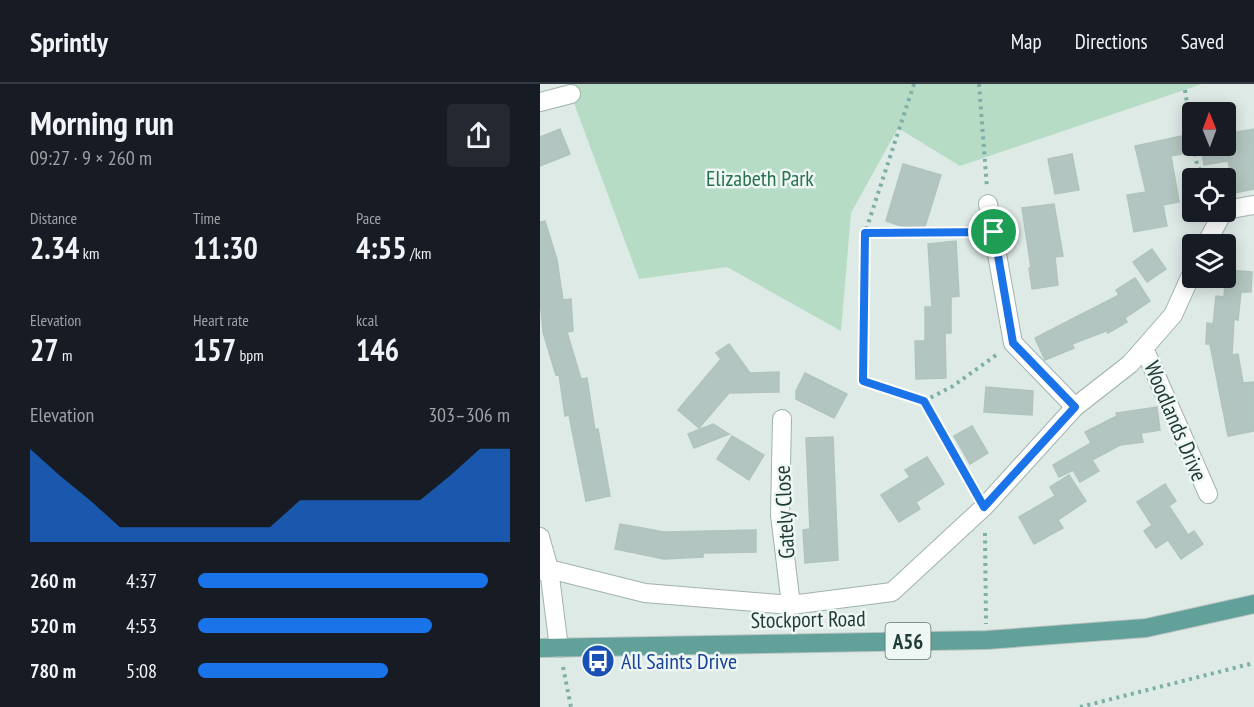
<!DOCTYPE html>
<html lang="en">
<head>
<meta charset="utf-8">
<style>
	:root { --surface:#171b24; --page:#242831; --text:#f1f3f6; --muted:#9ea1a6; --line:#363941; --accent:#1a73e8 }
	body { margin:0; font-family:"PT Sans Narrow",sans-serif; background:var(--page); color:var(--text); height:100vh; display:flex; flex-direction:column; font-size:22px; white-space:nowrap }
	* { box-sizing:border-box; margin:0 }
	p { font-size:20px; color:var(--muted) }
	.icon { flex:none; width:33px; height:33px; fill:none; stroke:currentColor; stroke-width:2; stroke-linecap:round; stroke-linejoin:round }
	.map { position:relative; flex:1; overflow:hidden }
	.side { display:flex; flex-direction:column; background:var(--surface); width:540px }
	.side>* { flex:none }
	.needle { width:39px; rotate:359deg }
	.tools { position:absolute; left:642px; top:18px; display:grid; gap:12px }
	.tools a { display:grid; place-items:center; width:54px; height:54px; border-radius:6px; background:var(--surface); box-shadow:0 3px 15px #0003; font-size:30px }
	.pin { position:absolute; display:grid; place-items:center; width:51px; height:51px; color:#fff; margin:-26px; border:3px solid #fff; border-radius:50%; box-shadow:0 2px 6px #0007 }
	.round { display:grid; place-items:center; flex:none; width:63px; height:63px; border-radius:6px; background:var(--page) }
	.summary { display:flex; align-items:center; justify-content:space-between; height:102px; padding:0 30px }
	h1 { font-size:33px; font-weight:600; line-height:45px }
	.figures { display:grid; grid-template-columns:repeat(3,1fr); gap:9px; height:102px; padding:6px 30px }
	.figures div { display:grid; align-content:center }
	.figures b { font-size:30px; font-weight:600 }
	.figures small { font-size:16px; font-weight:400 }
	.figures p { font-size:16px }
	.chart { height:168px; padding:12px 30px }
	.chart p { display:flex; justify-content:space-between }
	.chart svg { width:100%; height:108px; margin-top:6px; fill:var(--accent); opacity:.7 }
	ul { padding:0 30px; list-style:none; font-size:20px }
	li { display:grid; grid-template-columns:96px 72px 1fr; align-items:center; height:45px }
	li i { height:15px; border-radius:8px; background:var(--accent) }
	header { display:flex; align-items:center; gap:36px; box-sizing:border-box; height:84px; padding:0 30px; background:var(--surface); border-bottom:2px solid var(--line) }
	header strong { font-size:28px }
	nav { display:flex; gap:33px; margin-inline-start:auto; font-size:21px }
	main { display:flex; flex:1; min-height:0 }
	.map>svg:first-child { display:block }
	.green { fill:#b6dcc6 }
	.building { fill:#b3c5c0; stroke:#b0c4be; stroke-width:1.5 }
	.lines { fill:none; stroke-linecap:round; stroke-linejoin:round }
	.minor-casing { stroke:#a1b2ae; stroke-width:20 }
	.major-casing { stroke:#bcc4c3; stroke-width:20 }
	.path { stroke:#7dafa6; stroke-width:4; stroke-dasharray:3 4.5; stroke-linecap:butt }
	.minor { stroke:#fff; stroke-width:18 }
	.major { stroke:#61a19a; stroke-width:18 }
	.route-casing { stroke:#fff; stroke-width:12 }
	.route { stroke:#1a73e8; stroke-width:8 }
	.labels { text-anchor:middle; dominant-baseline:central; stroke-width:5; stroke-linejoin:round; paint-order:stroke }
	.shield { fill:#eef7f4; stroke:#5d7370; stroke-width:1.5 }
	.shield-label { font-size:21px; font-weight:bold; fill:#1f3a37 }
	.park-label { font-size:22px; fill:#28724f; stroke:#eef7f4 }
	.street-label { font-size:22px; fill:#1f3a37; stroke:#eef7f4 }
	.transit-label { font-size:22px; fill:#164399; stroke:#eef7f4; text-anchor:start }
</style>
</head>
<body>
<header>
<strong>Sprintly</strong>
<nav><a>Map</a><a>Directions</a><a>Saved</a></nav>
</header>
<main>
<section class="side">
<div class="summary"><div><h1>Morning run</h1><p>09:27 · 9 × 260 m</p></div><a class="round"><svg class="icon" aria-label="share" viewBox="0 0 24 24"><path d="M12 15V3M7 8l5-5 5 5M5 13v7h14v-7"/></svg></a></div>
<div class="figures">
<div><p>Distance</p><b>2.34<small> km</small></b></div>
<div><p>Time</p><b>11:30</b></div>
<div><p>Pace</p><b>4:55<small> /km</small></b></div>
</div>
<div class="figures">
<div><p>Elevation</p><b>27<small> m</small></b></div>
<div><p>Heart rate</p><b>157<small> bpm</small></b></div>
<div><p>kcal</p><b>146</b></div>
</div>
<div class="chart"><p><span>Elevation</span>303–306 m</p>
<svg viewBox="0 0 160 44" preserveAspectRatio="none"><path d="M0 44V6L10 17L20 27L30 38L40 38L50 38L60 38L70 38L80 38L90 27L100 27L110 27L120 27L130 27L140 17L150 6L160 6V44z"/></svg>
</div>
<ul>
<li><b>260 m</b>4:37<i style="width:93%"></i></li>
<li><b>520 m</b>4:53<i style="width:75%"></i></li>
<li><b>780 m</b>5:08<i style="width:61%"></i></li>
</ul>
</section>
<div class="map">
<svg width="714" height="623" viewBox="0 0 714 623">
	<rect width="100%" height="100%" fill="#deeae6"/>
	<path class="green" d="M 27,0 L 662,0 L 420,82 L 358,44 L 311,129 L 301,247 L 187,183 L 99,195 Z"/>
	<path class="building" d="M 20,45 L 30,70 L 0,82 L 0,53 Z
		M 714,45 L 714,105 L 694,109 L 688,77 L 664,81 L 661,62 L 686,62 L 686,50 Z
		M 642,52 L 646,69 L 631,72 L 639,118 L 623,121 L 627,142 L 594,148 L 587,111 L 606,108 L 595,62 Z
		M 532,70 L 539,106 L 515,110 L 508,75 Z
		M 363,80 L 401,91 L 383,149 L 346,137 Z
		M 514,120 L 523,172 L 515,173 L 518,201 L 492,205 L 489,184 L 491,184 L 482,124 Z
		M 5,137 L 17,176 L 23,216 L 31,215 L 33,247 L 27,248 L 41,295 L 47,294 L 55,346 L 58,345 L 70,412 L 46,417 L 29,331 L 25,332 L 19,290 L 16,291 L 3,248 L 0,214 L 0,138 Z
		M 416,157 L 419,212 L 411,213 L 411,249 L 405,249 L 406,294 L 376,295 L 375,257 L 385,257 L 385,223 L 392,223 L 388,160 Z
		M 612,165 L 626,185 L 607,198 L 593,178 Z
		M 686,186 L 712,188 L 711,208 L 701,208 L 698,236 L 694,235 L 692,271 L 698,270 L 703,299 L 714,298 L 714,347 L 688,352 L 670,260 L 666,260 L 667,239 L 673,240 L 676,212 L 684,213 Z
		M 595,194 L 610,217 L 585,234 L 587,238 L 568,249 L 566,247 L 532,260 L 534,264 L 505,276 L 495,254 L 579,211 L 576,206 Z
		M 189,260 L 210,289 L 239,288 L 239,308 L 189,309 L 159,344 L 138,326 L 181,275 L 176,269 Z
		M 265,289 L 307,310 L 294,334 L 256,315 L 256,307 Z
		M 446,303 L 493,307 L 492,331 L 444,328 Z
		M 617,323 L 620,346 L 601,349 L 603,358 L 580,361 L 552,376 L 559,387 L 540,398 L 533,386 L 519,393 L 513,381 L 551,359 L 545,348 L 577,332 L 576,329 Z
		M 173,340 L 189,350 L 154,364 L 148,350 Z
		M 432,342 L 448,369 L 430,380 L 414,352 Z
		M 192,352 L 224,371 L 209,396 L 177,375 Z
		M 293,353 L 298,476 L 265,479 L 263,446 L 270,445 L 266,354 Z
		M 387,373 L 404,400 L 376,418 L 380,425 L 359,438 L 341,411 L 370,393 L 365,386 Z
		M 529,391 L 546,417 L 518,436 L 523,444 L 494,460 L 479,433 L 515,412 L 510,403 Z
		M 625,400 L 636,417 L 629,422 L 648,451 L 654,447 L 663,460 L 641,475 L 628,456 L 616,464 L 604,447 L 612,441 L 597,418 Z
		M 80,440 L 124,448 L 216,446 L 216,468 L 163,469 L 163,473 L 124,475 L 75,465 Z"/>
	<g class="lines">
		<g class="minor-casing">
			<path id="minor" d="M 0,18 L 31,10
				M 448,120 L 473,259 L 535,323
				M 686,126 L 713,121
				M 666,160 L 683,128
				M 604,264 L 668,410
				M 242,335 L 240,431 L 251,521
				M 0,453 L 9,485 L 19,564
				M 0,487 L 9,485 L 105,509 L 251,521 L 352,508 L 444,423 L 535,323 L 590,280 L 633,231 L 652,189"/>
		</g>
		<g class="major-casing">
			<path id="major" d="M 0,564 L 447,556 L 606,544 L 714,520"/>
		</g>
		<path class="path" d="M 374,0 L 325,149 L 323,297 L 384,317 L 435,408
			M 439,0 L 447,104
			M 645,6 L 652,53
			M 654,62 L 657,81 L 665,94
			M 325,149 L 435,148
			M 384,317 L 413,302 L 459,269
			M 445,449 L 446,540
			M 23,583 L 31,623
			M 540,623 L 714,579"/>
		<use href="#minor" class="minor"/>
		<use href="#major" class="major"/>
	</g>
	<g class="lines">
		<g class="route-casing">
			<path id="route" d="M 454,148 L 473,259 L 535,323 L 444,423 L 384,317 L 323,297 L 325,149 Z"/>
		</g>
		<use href="#route" class="route"/>
	</g>
	<defs>
		<g id="bus-disc" transform="scale(1.725)"><circle r="9.5" fill="#1a4fb4" stroke="#eef7f4"/><path d="M-5-6H5V4H4V6H2V4H-2V6H-4V4H-5ZM-3.5-4V0h7V-4ZM-3.5 1.2v1.5H-2V1.2ZM2 1.2v1.5H3.5V1.2Z" fill="#fff"/></g>
	</defs>
	<g fill-rule="evenodd">
		<use href="#bus-disc" x="58" y="577"/>
	</g>
	<g class="labels">
		<rect class="shield" x="345.5" y="539" width="45" height="36" rx="4.5"/>
		<g class="shield-label">
			<text x="368" y="557">A56</text>
		</g>
		<g class="park-label">
			<text x="220" y="94">Elizabeth Park</text>
		</g>
		<g class="street-label">
			<text transform="translate(636 337) rotate(67)">Woodlands Drive</text>
			<text transform="translate(244 428) rotate(-93)">Gately Close</text>
			<text transform="translate(268 535) rotate(-1)">Stockport Road</text>
		</g>
		<g class="transit-label">
			<text x="81" y="577">All Saints Drive</text>
		</g>
	</g>
</svg>
<div class="tools">
<a><svg class="needle" viewBox="-14 -14 28 28"><path d="M0-13l5 13h-10z" fill="#e53935"/><path d="M0 13l5-13h-10z" fill="#9ea1a6"/></svg></a>
<a><svg class="icon" aria-label="locate" viewBox="0 0 24 24"><circle cx="12" cy="12" r="6"/><path d="M12 2v4M12 18v4M2 12h4M18 12h4"/></svg></a>
<a><svg class="icon" aria-label="layers" viewBox="0 0 24 24"><path d="M12 4l9 5-9 5-9-5zM3 14l9 5 9-5"/></svg></a>
</div>
<div class="pin" style="left:454px;top:148px;background:#1e9e55"><svg class="icon" aria-label="arrive" viewBox="0 0 24 24"><path d="M6 21V4h12l-3 4 3 4H6"/></svg></div>
</div>
</main>
</body>
</html>
